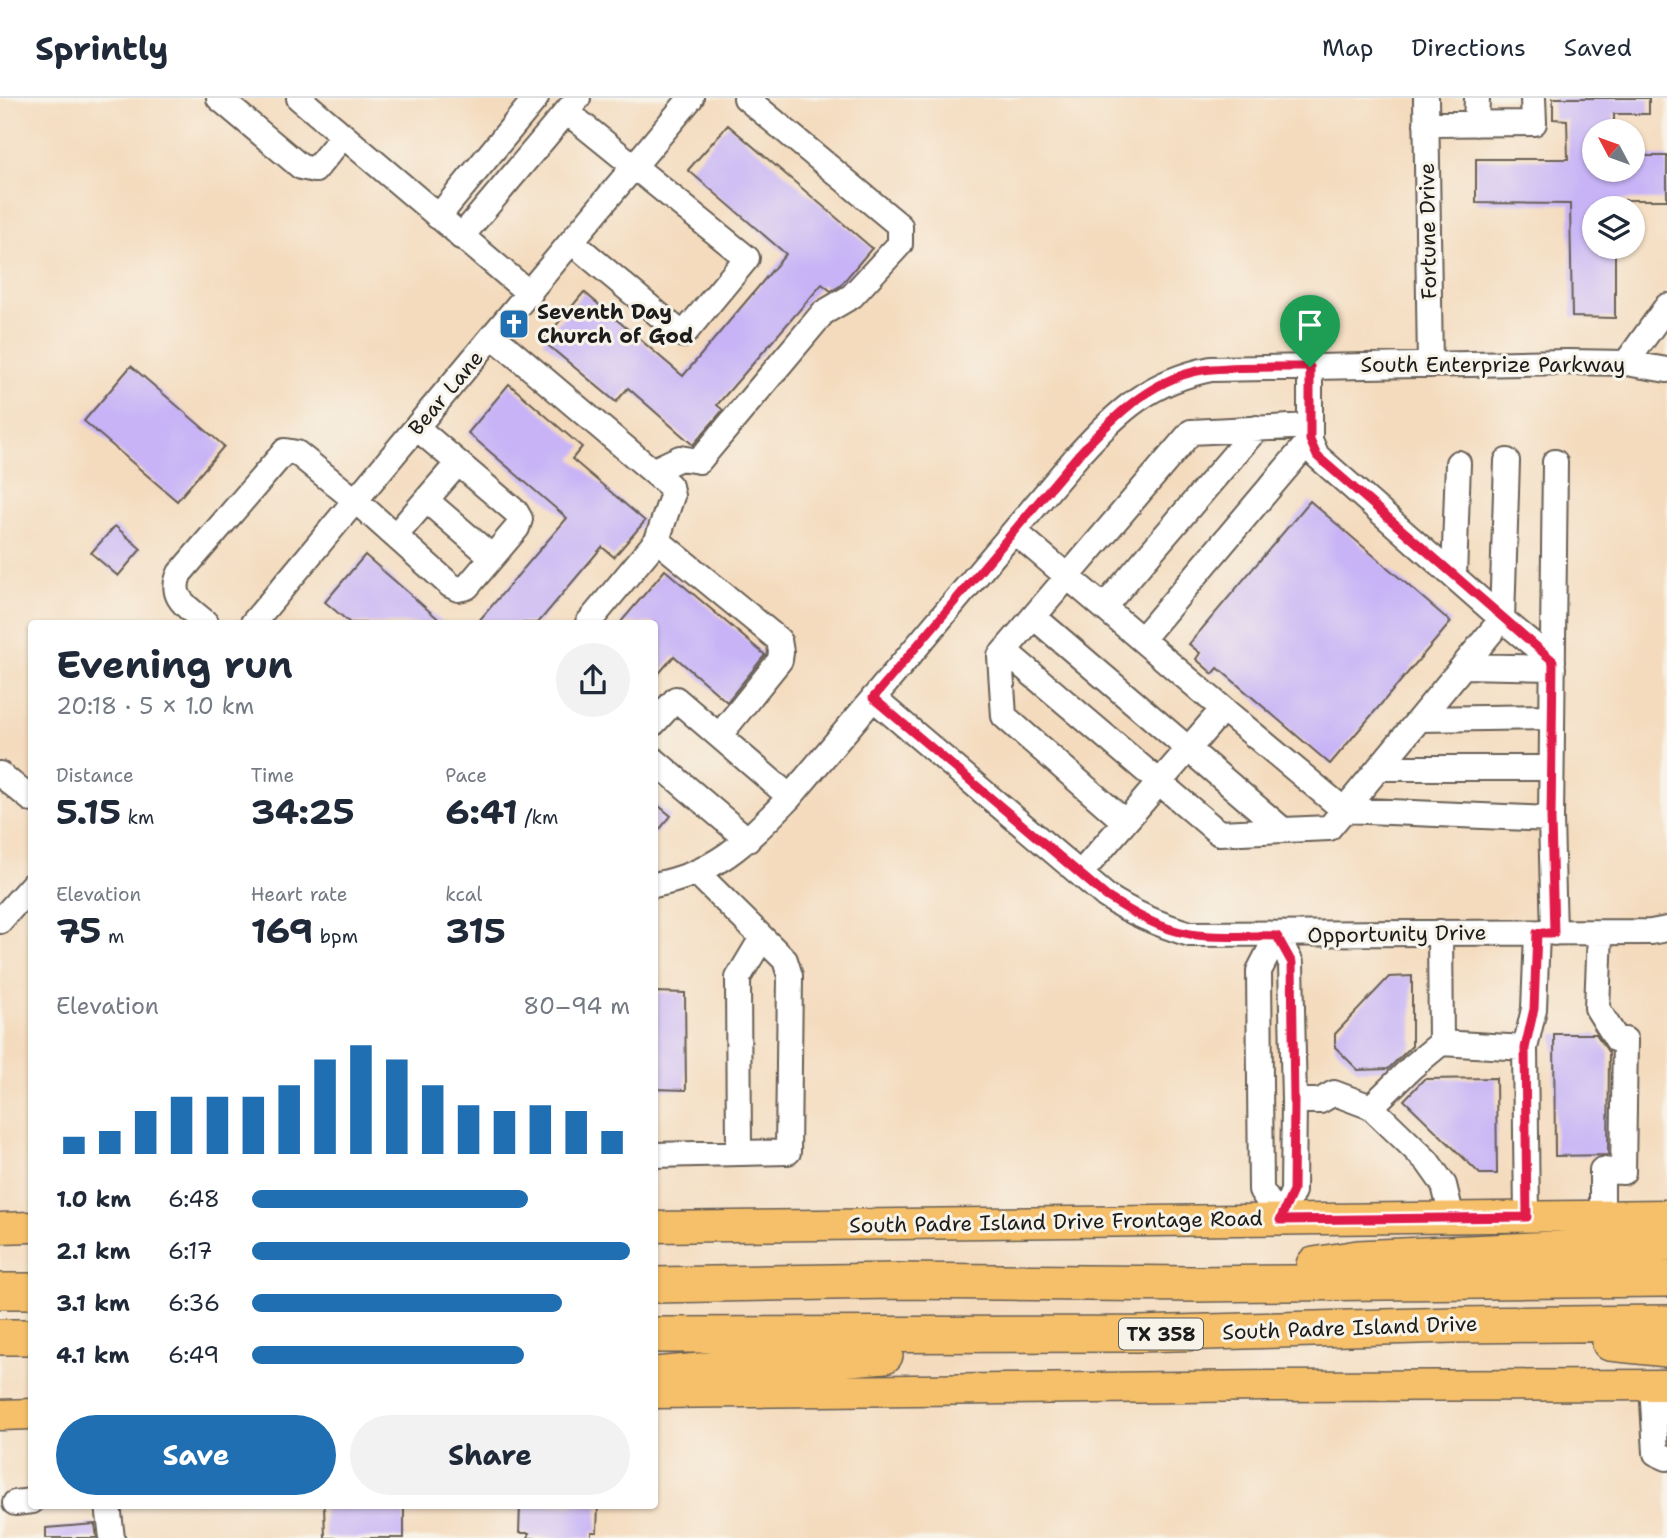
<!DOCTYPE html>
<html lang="en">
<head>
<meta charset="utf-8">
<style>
	:root { --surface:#fff; --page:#f2f2f3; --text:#1f2937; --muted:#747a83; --line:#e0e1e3; --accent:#1f6fb2 }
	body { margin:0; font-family:"Shantell Sans",sans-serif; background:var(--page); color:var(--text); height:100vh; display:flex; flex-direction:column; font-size:26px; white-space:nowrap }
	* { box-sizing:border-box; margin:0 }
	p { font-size:23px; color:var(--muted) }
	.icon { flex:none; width:38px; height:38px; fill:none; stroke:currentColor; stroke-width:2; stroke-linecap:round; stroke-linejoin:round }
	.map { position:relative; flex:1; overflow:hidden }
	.sheet { position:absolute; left:28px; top:522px; width:630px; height:889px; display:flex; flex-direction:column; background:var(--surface); border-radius:7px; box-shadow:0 2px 5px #0004 }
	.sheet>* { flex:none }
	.needle { width:46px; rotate:311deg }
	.fabs { position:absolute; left:1582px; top:21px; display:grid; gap:14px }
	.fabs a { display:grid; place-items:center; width:63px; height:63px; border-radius:50%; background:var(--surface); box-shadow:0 2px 5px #0004; font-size:35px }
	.pin { position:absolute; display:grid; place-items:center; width:60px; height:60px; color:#fff; margin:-72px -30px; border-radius:50% 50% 50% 0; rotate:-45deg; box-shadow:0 0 7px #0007 }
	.pin .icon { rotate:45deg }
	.round { display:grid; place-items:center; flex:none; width:74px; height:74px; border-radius:37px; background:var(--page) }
	.summary { display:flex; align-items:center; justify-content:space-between; height:119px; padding:0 28px }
	h1 { font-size:38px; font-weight:700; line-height:52px }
	.stats { display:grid; grid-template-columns:repeat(3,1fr); gap:10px; height:119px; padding:7px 28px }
	.stats div { display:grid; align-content:center }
	.stats b { font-size:35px; font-weight:700 }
	.stats small { font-size:19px; font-weight:400 }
	.stats p { font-size:19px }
	.chart { height:196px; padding:14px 28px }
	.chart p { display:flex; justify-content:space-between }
	.chart svg { width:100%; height:126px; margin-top:7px; stroke:var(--accent); stroke-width:6 }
	.action { display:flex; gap:14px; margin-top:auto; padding:14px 28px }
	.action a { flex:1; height:80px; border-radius:42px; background:var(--accent); color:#fff; font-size:28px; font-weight:700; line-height:80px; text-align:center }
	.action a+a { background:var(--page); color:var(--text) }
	ul { padding:0 28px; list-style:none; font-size:23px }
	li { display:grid; grid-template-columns:112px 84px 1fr; align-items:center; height:52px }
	li i { height:18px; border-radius:9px; background:var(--accent) }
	header { display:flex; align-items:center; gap:42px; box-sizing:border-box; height:98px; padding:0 35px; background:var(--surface); border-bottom:2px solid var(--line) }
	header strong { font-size:33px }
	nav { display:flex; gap:38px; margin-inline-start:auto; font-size:24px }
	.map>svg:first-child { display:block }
	.building { fill:#c7b3f6 }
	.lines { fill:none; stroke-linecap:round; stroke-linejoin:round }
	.minor-casing { stroke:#685f55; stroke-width:28 }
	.major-casing { stroke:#685f55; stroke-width:33 }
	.highway-casing { stroke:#685f55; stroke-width:38 }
	.minor { stroke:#fff; stroke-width:24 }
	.major { stroke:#f6c06b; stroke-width:30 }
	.highway { stroke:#f6c06b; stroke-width:35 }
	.route-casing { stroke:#fff; stroke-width:14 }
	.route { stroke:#e11d48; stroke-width:9 }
	.labels { text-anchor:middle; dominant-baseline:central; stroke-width:6; stroke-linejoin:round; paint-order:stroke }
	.shield { fill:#f7f3e8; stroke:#5e5c59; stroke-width:2 }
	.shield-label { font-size:19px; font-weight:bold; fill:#1c1c1c }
	.street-label { font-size:21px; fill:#1c1c1c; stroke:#f7f3e8 }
	.poi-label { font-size:21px; font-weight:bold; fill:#1c1c1c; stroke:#f7f3e8; text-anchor:start }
</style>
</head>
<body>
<header>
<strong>Sprintly</strong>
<nav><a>Map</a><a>Directions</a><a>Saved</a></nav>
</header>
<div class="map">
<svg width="1667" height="1440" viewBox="0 0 1667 1440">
	<rect width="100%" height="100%" fill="#f7f3e8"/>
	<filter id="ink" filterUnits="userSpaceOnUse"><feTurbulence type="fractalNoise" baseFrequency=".0143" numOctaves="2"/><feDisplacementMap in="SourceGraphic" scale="14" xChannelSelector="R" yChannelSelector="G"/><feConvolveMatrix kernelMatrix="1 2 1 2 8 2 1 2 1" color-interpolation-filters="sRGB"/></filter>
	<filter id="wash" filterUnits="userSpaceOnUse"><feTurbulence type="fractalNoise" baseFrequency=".00686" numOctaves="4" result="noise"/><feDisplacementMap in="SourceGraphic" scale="28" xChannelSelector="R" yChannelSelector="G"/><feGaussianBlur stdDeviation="1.57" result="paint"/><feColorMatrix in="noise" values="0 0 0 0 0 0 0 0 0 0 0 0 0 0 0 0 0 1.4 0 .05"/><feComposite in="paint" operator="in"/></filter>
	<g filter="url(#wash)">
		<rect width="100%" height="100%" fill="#f4dbbe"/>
		<g id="blocks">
			<path class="building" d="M 1553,0 L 1649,0 L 1649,16 L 1614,16 L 1614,33 L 1594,33 L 1594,72 L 1633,72 L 1633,58 L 1667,58 L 1667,102 L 1615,102 L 1615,110 L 1594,110 L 1594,149 L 1615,149 L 1615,220 L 1572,219 L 1570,106 L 1476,105 L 1476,61 L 1568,61 L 1567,22 L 1553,21 Z
				M 728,27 L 872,150 L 840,188 L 831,193 L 822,186 L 717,307 L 723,312 L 693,347 L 628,290 L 616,304 L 543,243 L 584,194 L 683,278 L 786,156 L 688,72 Z
				M 131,268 L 224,348 L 177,403 L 84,323 Z
				M 509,286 L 582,349 L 572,361 L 645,423 L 614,459 L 602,449 L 538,525 L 477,525 L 567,420 L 468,335 Z
				M 1310,403 L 1451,524 L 1330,666 L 1218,570 L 1213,576 L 1196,561 L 1200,555 L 1189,546 Z
				M 115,428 L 141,451 L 118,478 L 91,455 Z
				M 365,457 L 443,525 L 350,525 L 325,504 Z
				M 665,472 L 765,557 L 727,604 L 674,558 L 654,581 L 654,525 L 620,525 Z
				M 654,704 L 671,718 L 654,738 Z
				M 1412,878 L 1412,948 L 1388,971 L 1358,972 L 1335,949 L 1335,936 L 1389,879 Z
				M 654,894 L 685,895 L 686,992 L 654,991 Z
				M 1554,936 L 1596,936 L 1609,955 L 1608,1057 L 1555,1058 Z
				M 1496,980 L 1497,1076 L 1480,1076 L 1404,1002 L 1424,981 Z
				M 324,1407 L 404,1407 L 404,1440 L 325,1440 Z
				M 520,1407 L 598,1407 L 597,1434 L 591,1434 L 591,1440 L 528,1440 L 529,1435 L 519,1435 Z
				M 95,1426 L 97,1440 L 46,1440 L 46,1430 Z"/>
		</g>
	</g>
	<g filter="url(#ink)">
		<use href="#blocks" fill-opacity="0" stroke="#685f55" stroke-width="2"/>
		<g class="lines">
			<g class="minor-casing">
				<path id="minor" d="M 219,0 L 301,69 L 315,72 L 343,38
					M 299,0 L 530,196
					M 1426,0 L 1430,267
					M 567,14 L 747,160 L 683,237 L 572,144
					M 1426,26 L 1534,25 L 1533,0
					M 1476,26 L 1477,0
					M 438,119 L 536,0
					M 461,139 L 578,0
					M 493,238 L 670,388 L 672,398 L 657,442
					M 1626,265 L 1667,208
					M 1507,363 L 1502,521 L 1553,563
					M 652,373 L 680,360 L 699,363 L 823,215 L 852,198 L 900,146 L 900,128 L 746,0
					M 426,402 L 492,459
					M 1014,433 L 1223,611
					M 395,438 L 458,365
					M 1454,478 L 1458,365
					M 1104,509 L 1257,330
					M 1034,519 L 1283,732
					M 206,525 C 188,509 168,500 180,475 L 285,353 L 297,355 L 356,403 L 450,487 L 458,491 L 467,489 L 517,430 L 520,421 L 516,414 L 417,330
					M 253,525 L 691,0
					M 588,525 L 657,442 L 779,542 L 781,554 L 780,562 L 719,638
					M 1142,541 L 1310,342
					M 1005,553 L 1219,735 L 1329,730 L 1344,712 L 1551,721 L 1554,835
					M 1463,568 L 1553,570
					M 873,600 L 1106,798 C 1133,816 1160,827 1190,836 L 1651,834 L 1667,831
					M 1420,621 L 1552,619
					M 654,625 L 676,601 L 790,699
					M 654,662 L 748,742
					M 1379,670 L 1551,670
					M 0,676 L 32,702
					M 1551,721 L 1555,364
					M 1125,724 L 1004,618 L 1000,558 L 1191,334 L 1310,328
					M 1080,776 L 1223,611 L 1344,712 L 1502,521 L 1317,358 L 1310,342 L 1310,269
					M 654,787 C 718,775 747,743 790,699 L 1079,356 C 1119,312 1151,283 1211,271 L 1568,264 L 1626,265 L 1667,272
					M 0,823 L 32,787
					M 1600,835 L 1597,910 L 1617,942 L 1625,942 L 1623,1074 L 1602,1072 L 1602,1118
					M 1277,838 L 1291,865 L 1294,1003 L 1293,1093 L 1281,1122 L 1261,1092 L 1259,873 Z
					M 1441,945 L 1525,950 L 1527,1119
					M 1525,950 L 1534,911 L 1537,835
					M 1294,1003 L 1320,1003 L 1334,995 L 1371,1009 L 1427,1063 L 1444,1087 L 1452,1120
					M 1371,1009 L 1412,969 L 1441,945 L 1440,834
					M 739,1055 L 738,880 L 762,840
					M 654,1057 L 788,1054 L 790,878 L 785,862 L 697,775
					M 1652,1287 L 1656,1355 L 1667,1360
					M 15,1405 L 32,1403
					M 108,1407 L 112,1440"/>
			</g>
			<g class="major-casing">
				<path id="major" d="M 654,1129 L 1667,1117
					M 0,1130 L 32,1129
					M 654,1295 L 1269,1288 L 1667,1287
					M 0,1317 L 32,1316"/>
			</g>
			<g class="highway-casing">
				<path id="highway" d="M 1314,1167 L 1358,1160 L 1667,1146
					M 654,1187 L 895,1183 L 1194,1186 L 1667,1181
					M 0,1193 L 32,1193
					M 654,1237 L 1138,1236 L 1454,1227 L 1667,1225
					M 0,1239 L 32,1239
					M 1610,1245 L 1667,1251
					M 654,1277 L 885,1257"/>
			</g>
			<use href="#minor" class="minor"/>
			<use href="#major" class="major"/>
			<use href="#highway" class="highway"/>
		</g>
	</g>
	<g class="lines" filter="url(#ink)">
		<g class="route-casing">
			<path id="route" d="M 1310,269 L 1310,342 L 1317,358 L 1553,563 L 1551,721 L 1554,835 L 1537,835 L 1534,911 L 1525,950 L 1527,1119 L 1280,1122 L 1293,1093 L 1294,1003 L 1292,865 L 1277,838 C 1250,837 1216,841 1190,836 C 1159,831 1131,814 1106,798 L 873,600 L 1079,356 C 1114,318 1157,275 1212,271 C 1245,268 1278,269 1310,269 Z"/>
		</g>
		<use href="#route" class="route"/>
	</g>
	<defs>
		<g id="church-square" transform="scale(1.575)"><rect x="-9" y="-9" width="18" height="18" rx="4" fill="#1f6fb2" stroke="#f7f3e8"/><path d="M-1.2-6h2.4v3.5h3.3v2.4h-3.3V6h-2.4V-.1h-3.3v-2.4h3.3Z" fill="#fff"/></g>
	</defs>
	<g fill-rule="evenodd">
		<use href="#church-square" x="514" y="226"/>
	</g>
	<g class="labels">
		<rect class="shield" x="1119" y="1220.5" width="84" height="31" rx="5"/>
		<g class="shield-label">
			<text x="1161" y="1236">TX 358</text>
		</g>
		<g class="street-label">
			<text transform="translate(1428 133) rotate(-91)">Fortune Drive</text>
			<text x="1493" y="267">South Enterprize Parkway</text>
			<text transform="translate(446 295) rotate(-50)">Bear Lane</text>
			<text transform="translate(1397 836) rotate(-1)">Opportunity Drive</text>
			<text transform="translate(1056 1124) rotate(-1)">South Padre Island Drive Frontage Road</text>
			<text transform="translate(1350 1230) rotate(-2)">South Padre Island Drive</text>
		</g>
		<g class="poi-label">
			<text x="537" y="214">Seventh Day<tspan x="537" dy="24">Church of God</tspan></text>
		</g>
	</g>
</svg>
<div class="fabs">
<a><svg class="needle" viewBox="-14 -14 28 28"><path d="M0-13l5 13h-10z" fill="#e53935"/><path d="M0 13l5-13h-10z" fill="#747a83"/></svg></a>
<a><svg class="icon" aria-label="layers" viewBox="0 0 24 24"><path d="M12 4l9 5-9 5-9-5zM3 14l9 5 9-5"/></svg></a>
</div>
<div class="pin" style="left:1310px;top:269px;background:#1e9e55"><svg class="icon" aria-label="arrive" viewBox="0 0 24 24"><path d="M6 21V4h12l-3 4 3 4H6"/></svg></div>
<section class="sheet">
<div class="summary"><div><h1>Evening run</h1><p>20:18 · 5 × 1.0 km</p></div><a class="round"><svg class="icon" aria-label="share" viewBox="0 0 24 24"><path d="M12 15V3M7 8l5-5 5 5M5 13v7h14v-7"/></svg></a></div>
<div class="stats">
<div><p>Distance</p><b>5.15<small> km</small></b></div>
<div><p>Time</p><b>34:25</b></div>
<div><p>Pace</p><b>6:41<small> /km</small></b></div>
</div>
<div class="stats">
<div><p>Elevation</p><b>75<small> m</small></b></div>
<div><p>Heart rate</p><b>169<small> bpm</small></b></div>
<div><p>kcal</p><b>315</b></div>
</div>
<div class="chart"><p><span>Elevation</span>80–94 m</p>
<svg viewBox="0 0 160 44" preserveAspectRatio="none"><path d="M5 44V38M15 44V36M25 44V29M35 44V24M45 44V24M55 44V24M65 44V20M75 44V11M85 44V6M95 44V11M105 44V20M115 44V27M125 44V29M135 44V27M145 44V29M155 44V36"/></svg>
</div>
<ul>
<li><b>1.0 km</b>6:48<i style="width:73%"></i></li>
<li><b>2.1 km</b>6:17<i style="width:100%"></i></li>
<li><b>3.1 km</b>6:36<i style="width:82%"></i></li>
<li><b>4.1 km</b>6:49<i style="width:72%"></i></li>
</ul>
<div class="action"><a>Save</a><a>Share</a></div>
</section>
</div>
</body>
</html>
